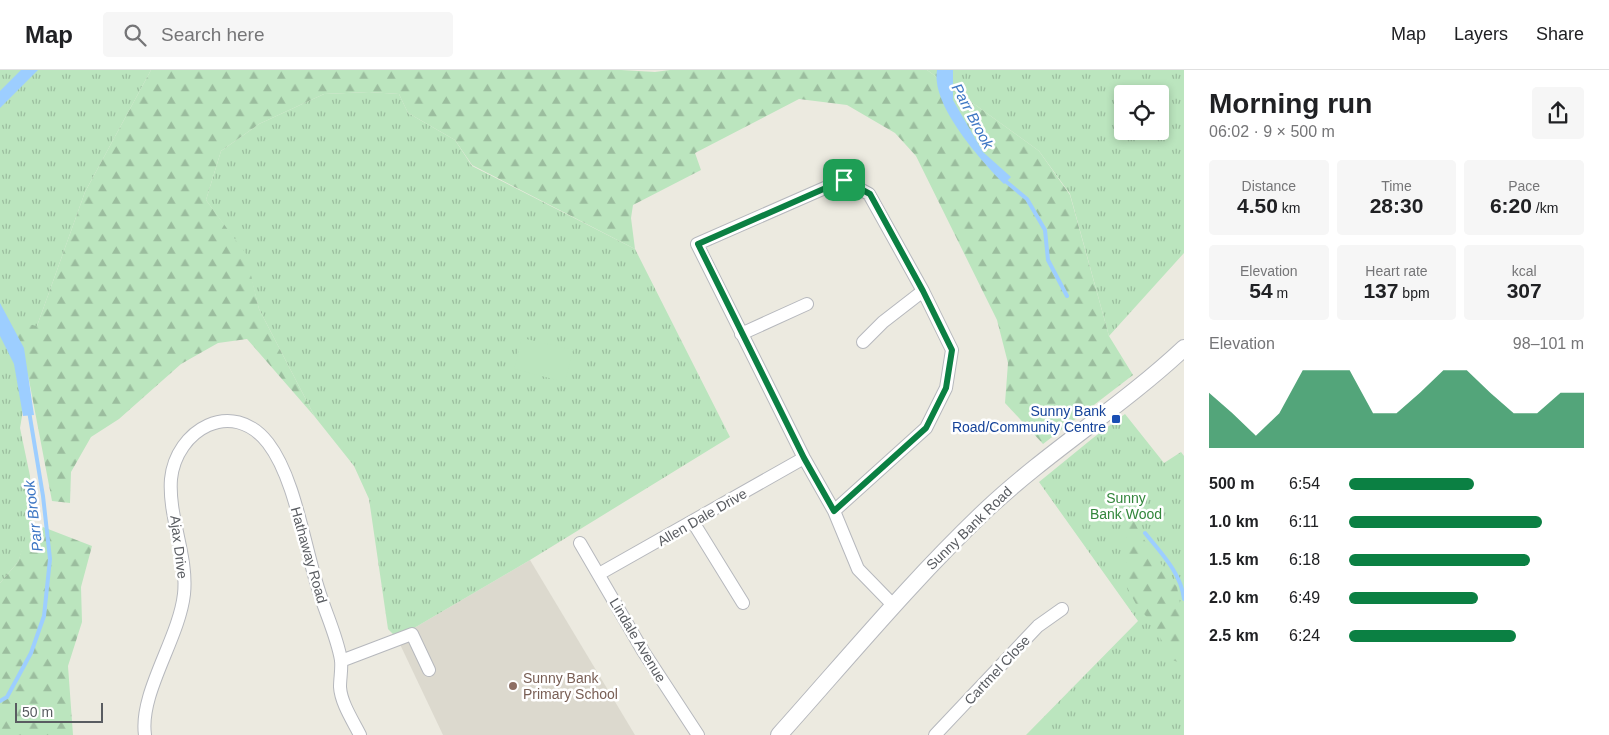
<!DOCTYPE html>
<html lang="en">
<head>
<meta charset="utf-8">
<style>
	:root { --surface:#fff; --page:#f6f6f6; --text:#202124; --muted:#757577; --line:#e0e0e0; --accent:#0b8043 }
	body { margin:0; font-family:Arial,sans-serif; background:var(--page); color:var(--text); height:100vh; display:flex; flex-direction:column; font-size:19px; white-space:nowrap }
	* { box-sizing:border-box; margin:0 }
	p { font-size:16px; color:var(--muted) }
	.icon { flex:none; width:28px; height:28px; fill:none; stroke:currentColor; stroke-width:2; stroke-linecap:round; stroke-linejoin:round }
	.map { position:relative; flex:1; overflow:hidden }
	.panel { display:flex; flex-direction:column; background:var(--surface); width:425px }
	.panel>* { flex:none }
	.buttons { position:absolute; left:1114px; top:15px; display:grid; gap:10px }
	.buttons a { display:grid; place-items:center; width:55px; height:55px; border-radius:5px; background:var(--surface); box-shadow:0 2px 8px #0003; font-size:25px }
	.scale { position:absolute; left:15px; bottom:12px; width:88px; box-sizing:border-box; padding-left:5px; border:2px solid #595c61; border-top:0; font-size:14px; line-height:18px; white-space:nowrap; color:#595c61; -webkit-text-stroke:4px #fff; paint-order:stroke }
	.pin { position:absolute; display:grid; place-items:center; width:42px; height:42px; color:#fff; margin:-21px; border-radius:10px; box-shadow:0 2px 8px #0006 }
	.round { display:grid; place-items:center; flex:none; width:52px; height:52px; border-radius:5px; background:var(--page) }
	.head { display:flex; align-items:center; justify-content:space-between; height:85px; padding:0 25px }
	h1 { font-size:28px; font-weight:700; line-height:38px }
	.stats { display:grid; grid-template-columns:repeat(3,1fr); gap:8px; height:85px; padding:5px 25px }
	.stats div { display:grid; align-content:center; border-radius:5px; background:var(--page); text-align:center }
	.stats b { font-size:21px; font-weight:700 }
	.stats small { font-size:14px; font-weight:400 }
	.stats p { font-size:14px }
	.chart { height:140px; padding:10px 25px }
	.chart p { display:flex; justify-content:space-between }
	.chart svg { width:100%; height:90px; margin-top:5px; fill:var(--accent); opacity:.7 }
	ul { padding:0 25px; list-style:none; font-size:16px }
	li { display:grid; grid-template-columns:80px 60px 1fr; align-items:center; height:38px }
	li i { height:12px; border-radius:6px; background:var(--accent) }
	header { display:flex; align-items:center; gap:30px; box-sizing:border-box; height:70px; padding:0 25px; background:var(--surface); border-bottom:1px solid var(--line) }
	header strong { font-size:24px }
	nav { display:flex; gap:28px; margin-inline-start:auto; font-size:18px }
	.search { width:350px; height:45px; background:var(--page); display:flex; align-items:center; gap:12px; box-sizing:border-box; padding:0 18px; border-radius:5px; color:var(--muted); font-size:19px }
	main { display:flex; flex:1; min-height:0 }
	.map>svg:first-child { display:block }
	.education { fill:#dcd9ce }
	.grass { fill:url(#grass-tufts); fill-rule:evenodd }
	.forest { fill:url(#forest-firs) }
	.garden { fill:#bbe5be }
	.water { fill:#9dceff }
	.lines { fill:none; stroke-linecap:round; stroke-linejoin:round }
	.stream { stroke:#9dceff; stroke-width:4 }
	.minor-casing { stroke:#b6b8bd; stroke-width:14 }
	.tertiary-casing { stroke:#b6b8bd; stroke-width:18 }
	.minor { stroke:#fff; stroke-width:12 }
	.tertiary { stroke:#fff; stroke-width:16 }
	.route-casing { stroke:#fff; stroke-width:10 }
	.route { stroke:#0b8043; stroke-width:6 }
	.transit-dot { fill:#1a4fb4; stroke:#fff; stroke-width:2 }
	.education-dot { fill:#8d6e63; stroke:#fff; stroke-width:2 }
	.labels { text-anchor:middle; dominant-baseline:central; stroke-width:5; stroke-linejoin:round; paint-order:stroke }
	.transit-label { font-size:14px; fill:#164399; stroke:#fff; text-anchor:end }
	.park-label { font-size:14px; fill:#33863c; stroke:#fff }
	.street-label { font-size:14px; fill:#595c61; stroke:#fff }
	.education-label { font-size:14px; fill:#785e54; stroke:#fff; text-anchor:start }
	.water-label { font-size:15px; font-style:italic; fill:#3e77c4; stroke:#fff }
</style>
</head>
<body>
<header>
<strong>Map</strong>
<div class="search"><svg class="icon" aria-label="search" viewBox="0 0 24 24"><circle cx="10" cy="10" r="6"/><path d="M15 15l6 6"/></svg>Search here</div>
<nav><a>Map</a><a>Layers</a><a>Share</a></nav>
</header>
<main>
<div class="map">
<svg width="1184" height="665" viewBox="0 0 1184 665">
	<defs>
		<pattern id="grass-tufts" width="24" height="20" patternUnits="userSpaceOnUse" patternTransform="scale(1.25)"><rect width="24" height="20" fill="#bbe5be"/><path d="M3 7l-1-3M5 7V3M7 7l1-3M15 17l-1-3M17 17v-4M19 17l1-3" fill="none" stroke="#9bbd9e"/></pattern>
		<pattern id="forest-firs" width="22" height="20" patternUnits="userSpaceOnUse" patternTransform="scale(1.25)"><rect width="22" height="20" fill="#bbe5be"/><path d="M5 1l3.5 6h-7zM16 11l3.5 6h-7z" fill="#9bbd9e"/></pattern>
	</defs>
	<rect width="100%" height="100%" fill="#eceae0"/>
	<path class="education" d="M 530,490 L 635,665 L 443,665 L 397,568 Z"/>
	<path class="grass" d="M 0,0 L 151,0 L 85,122 L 37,256 L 20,358 L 30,406 L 32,452 L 18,492 L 0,513 Z
		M 927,0 L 1184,0 L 1184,183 L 1109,266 L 1070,124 L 1039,81 ZM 1122,24 L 1160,24 L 1160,61 L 1122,61 Z
		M 369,22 L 399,24 L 408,43 L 455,70 L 472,96 L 635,179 L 730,367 L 530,490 L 397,568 L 388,559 L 369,429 L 354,396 L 315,347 L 259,239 L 245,184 L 206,130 L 221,81 L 259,54 L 324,24 Z
		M 1125,344 L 1164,393 L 1181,382 L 1184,386 L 1184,665 L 1026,665 L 1138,551 L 1039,412 L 1093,368 Z"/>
	<path class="forest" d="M 151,0 L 621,0 L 655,2 L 670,0 L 927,0 L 1039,81 L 1070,125 L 1109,266 L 1133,305 L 1043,374 L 1005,333 L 1008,293 L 997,250 L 916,86 L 895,63 L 847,35 L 799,29 L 695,83 L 701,100 L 633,135 L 631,148 L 635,179 L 472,95 L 455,70 L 408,43 L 399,24 L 369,22 L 324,24 L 259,54 L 221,81 L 206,130 L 246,184 L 259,239 L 315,347 L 247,269 L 218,273 L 181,294 L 119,349 L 91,367 L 71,402 L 70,433 L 52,431 L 25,289 L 4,250 L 37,256 L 85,122 Z
		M 1127,437 L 1141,465 L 1177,517 L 1184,555 L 1184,591 L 1181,593 L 1172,590 L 1153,554 L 1137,536 L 1127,517 Z
		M 30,452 L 92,476 L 81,517 L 82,552 L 68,596 L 73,665 L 0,665 L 0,513 L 18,492 Z"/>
	<path class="garden" d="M 522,268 L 573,280 L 565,312 L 514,299 Z"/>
	<path class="water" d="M 21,0 L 38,0 L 0,38 L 0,21 Z
		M 937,0 L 953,0 L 953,30 L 983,82 L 1011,107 L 1004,114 C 981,90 931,36 937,0 Z
		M 0,233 L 24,278 L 34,345 L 23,346 L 14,294 L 0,266 Z"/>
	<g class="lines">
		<path class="stream" d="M 1003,109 L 1027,129 L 1045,160 L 1048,190 L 1067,226
			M 1145,463 C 1161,483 1181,503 1184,529
			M 0,631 L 7,627 L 31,583 L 44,546 L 50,489 L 43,426 L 29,341"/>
		<g class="minor-casing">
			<path id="minor" d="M 741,264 L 807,234
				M 863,272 L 883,252 L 923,221
				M 834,441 L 926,358 L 946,318 L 952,280 L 923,221 L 869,124 L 843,110 L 697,174 L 804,388 L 834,441 L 858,499 L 894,536
				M 693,452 L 743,533
				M 580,473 L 643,581 L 698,665
				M 599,504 L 804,388
				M 341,591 L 412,564 L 429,600
				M 145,665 C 139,623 179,569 184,524 C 188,485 168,447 171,409 C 176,360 232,327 268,373 C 295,408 304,475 318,518 C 325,542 337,566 341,590 C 342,599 340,608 340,617 C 341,633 353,651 360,665
				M 935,665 L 1038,556 L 1062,539"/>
		</g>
		<g class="tertiary-casing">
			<path id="tertiary" d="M 779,665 C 847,589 913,509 987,439 C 1049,381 1122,336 1184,278"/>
		</g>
		<use href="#minor" class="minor"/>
		<use href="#tertiary" class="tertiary"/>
	</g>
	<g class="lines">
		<g class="route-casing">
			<path id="route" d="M 844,110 L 870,124 L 923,221 L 952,280 L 946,318 L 926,358 L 834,441 L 804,388 L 698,174 Z"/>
		</g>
		<use href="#route" class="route"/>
	</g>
	<rect class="transit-dot" x="1111" y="344" width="10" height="10" rx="2.5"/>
	<circle class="education-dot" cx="513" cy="616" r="5"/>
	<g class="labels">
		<g class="transit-label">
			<text x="1106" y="341">Sunny Bank<tspan x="1106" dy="16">Road/Community Centre</tspan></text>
		</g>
		<g class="park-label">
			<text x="1126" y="428">Sunny<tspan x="1126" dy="16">Bank Wood</tspan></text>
		</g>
		<g class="street-label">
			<text transform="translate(702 447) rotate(-30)">Allen Dale Drive</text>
			<text transform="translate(969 458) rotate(-44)">Sunny Bank Road</text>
			<text transform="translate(179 477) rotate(83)">Ajax Drive</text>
			<text transform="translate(309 485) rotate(74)">Hathaway Road</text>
			<text transform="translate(638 570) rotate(59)">Lindale Avenue</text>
			<text transform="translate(997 600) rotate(-47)">Cartmel Close</text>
		</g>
		<g class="education-label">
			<text x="523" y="608">Sunny Bank<tspan x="523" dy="16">Primary School</tspan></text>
		</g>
		<g class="water-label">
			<text transform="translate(973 46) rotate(62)">Parr Brook</text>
			<text transform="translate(33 446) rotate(-97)">Parr Brook</text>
		</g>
	</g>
</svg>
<div class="buttons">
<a><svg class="icon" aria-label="locate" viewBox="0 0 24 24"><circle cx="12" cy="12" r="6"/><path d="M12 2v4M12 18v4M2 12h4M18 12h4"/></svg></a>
</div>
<div class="scale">50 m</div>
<div class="pin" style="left:844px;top:110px;background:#1e9e55"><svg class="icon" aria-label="arrive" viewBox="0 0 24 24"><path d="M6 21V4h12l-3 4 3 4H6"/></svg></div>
</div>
<section class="panel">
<div class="head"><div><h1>Morning run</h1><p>06:02 · 9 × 500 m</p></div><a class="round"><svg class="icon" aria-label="share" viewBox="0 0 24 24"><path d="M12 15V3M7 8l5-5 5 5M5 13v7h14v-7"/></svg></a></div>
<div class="stats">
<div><p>Distance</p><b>4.50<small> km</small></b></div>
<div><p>Time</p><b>28:30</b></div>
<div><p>Pace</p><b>6:20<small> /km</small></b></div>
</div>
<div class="stats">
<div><p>Elevation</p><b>54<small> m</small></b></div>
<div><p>Heart rate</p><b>137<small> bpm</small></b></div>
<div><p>kcal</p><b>307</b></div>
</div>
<div class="chart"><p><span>Elevation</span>98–101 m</p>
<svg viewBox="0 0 160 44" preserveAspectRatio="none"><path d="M0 44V17L10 27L20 38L30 27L40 6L50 6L60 6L70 27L80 27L90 17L100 6L110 6L120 17L130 27L140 27L150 17L160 17V44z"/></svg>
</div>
<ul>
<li><b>500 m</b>6:54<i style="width:53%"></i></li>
<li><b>1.0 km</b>6:11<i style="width:82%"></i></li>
<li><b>1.5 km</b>6:18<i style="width:77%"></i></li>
<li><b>2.0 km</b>6:49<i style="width:55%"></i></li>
<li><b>2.5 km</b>6:24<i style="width:71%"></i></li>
</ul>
</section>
</main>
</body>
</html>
